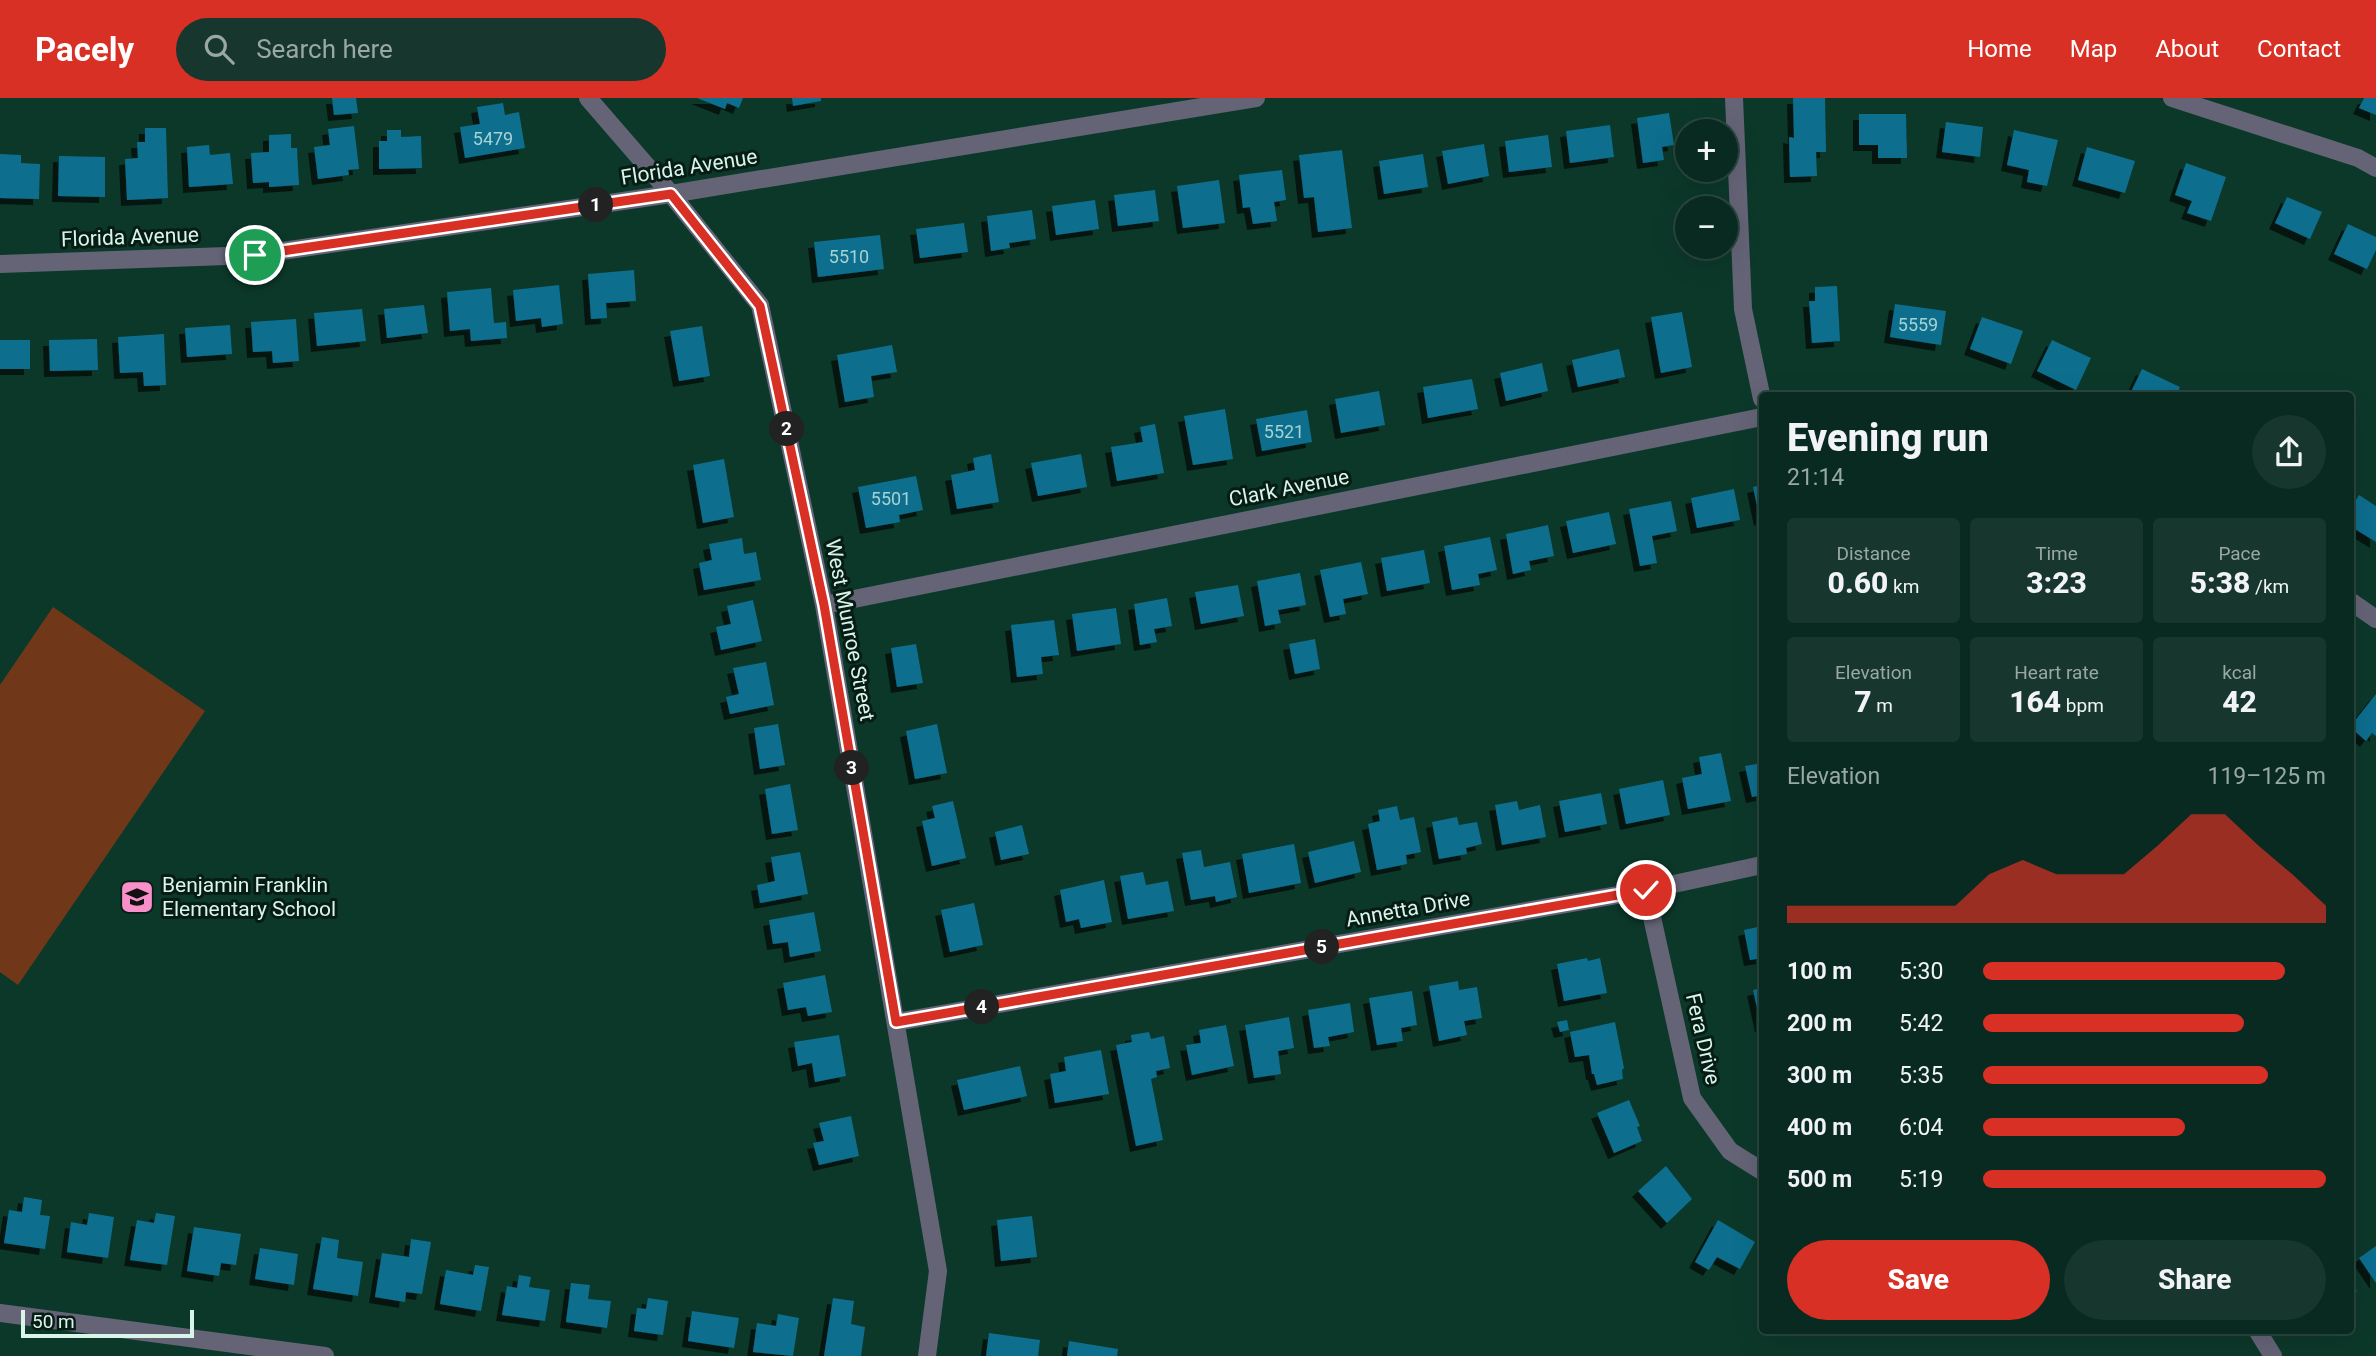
<!DOCTYPE html>
<html lang="en">
<head>
<meta charset="utf-8">
<style>
	:root { --surface:#092a20; --page:#17362d; --text:#f1f3f6; --muted:#99a7a5; --line:#29463e; --accent:#d93025 }
	body { margin:0; font-family:Roboto,sans-serif; background:var(--page); color:var(--text); height:100vh; display:flex; flex-direction:column; font-size:26px; white-space:nowrap }
	* { box-sizing:border-box; margin:0 }
	p { font-size:23px; color:var(--muted) }
	.icon { flex:none; width:38px; height:38px; fill:none; stroke:currentColor; stroke-width:2; stroke-linecap:round; stroke-linejoin:round }
	.map { position:relative; flex:1; overflow:hidden }
	.details { position:absolute; left:1759px; top:294px; width:595px; height:942px; display:flex; flex-direction:column; background:var(--surface); border-radius:7px; box-shadow:0 7px 28px #0002,0 0 0 2px var(--line) }
	.details>* { flex:none }
	.tools { position:absolute; left:1675px; top:21px; display:grid; gap:14px }
	.tools a { display:grid; place-items:center; width:63px; height:63px; border-radius:50%; background:var(--surface); box-shadow:0 7px 28px #0002,0 0 0 2px var(--line); font-size:35px }
	.scale { position:absolute; left:21px; bottom:18px; width:173px; box-sizing:border-box; padding-left:7px; border:4px solid #d9f5e9; border-top:0; font-size:19px; line-height:24px; white-space:nowrap; color:#d9f5e9; -webkit-text-stroke:5px #061c14; paint-order:stroke }
	.pin { position:absolute; display:grid; place-items:center; width:60px; height:60px; color:#fff; margin:-30px; border:4px solid #fff; border-radius:50%; box-shadow:0 2px 7px #0007 }
	.km { position:absolute; width:35px; height:35px; margin:-18px; border-radius:50%; background:#222; color:#fff; font-size:19px; line-height:35px; text-align:center }
	.round { display:grid; place-items:center; flex:none; width:74px; height:74px; border-radius:37px; background:var(--page) }
	.summary { display:flex; align-items:center; justify-content:space-between; height:119px; padding:0 28px }
	h1 { font-size:38px; font-weight:800; line-height:52px }
	.stats { display:grid; grid-template-columns:repeat(3,1fr); gap:10px; height:119px; padding:7px 28px }
	.stats div { display:grid; align-content:center; border-radius:7px; background:var(--page); text-align:center }
	.stats b { font-size:30px; font-weight:800 }
	.stats small { font-size:19px; font-weight:400 }
	.stats p { font-size:19px }
	.chart { height:196px; padding:14px 28px }
	.chart p { display:flex; justify-content:space-between }
	.chart svg { width:100%; height:126px; margin-top:7px; fill:var(--accent); opacity:.7 }
	.action { display:flex; gap:14px; margin-top:auto; padding:14px 28px }
	.action a { flex:1; height:80px; border-radius:42px; background:var(--accent); color:#fff; font-size:28px; font-weight:800; line-height:80px; text-align:center }
	.action a+a { background:var(--page); color:var(--text) }
	ul { padding:0 28px; list-style:none; font-size:23px }
	li { display:grid; grid-template-columns:112px 84px 1fr; align-items:center; height:52px }
	li i { height:18px; border-radius:9px; background:var(--accent) }
	header { display:flex; align-items:center; gap:42px; box-sizing:border-box; height:98px; padding:0 35px; background:var(--accent); color:#fff }
	header strong { font-size:33px }
	nav { display:flex; gap:38px; margin-inline-start:auto; font-size:24px }
	.search { width:490px; height:63px; background:var(--page); display:flex; align-items:center; gap:18px; box-sizing:border-box; padding:0 24px; border-radius:38px; color:var(--muted); font-size:26px }
	.map>svg:first-child { display:block }
	.green { fill:#703818 }
	.building { fill:#0b6e8e; filter:url(#shadow) }
	.lines { fill:none; stroke-linecap:round; stroke-linejoin:round }
	.minor { stroke:#656477; stroke-width:18 }
	.route-casing { stroke:#fff; stroke-width:14 }
	.route { stroke:#d93025; stroke-width:9 }
	.labels { text-anchor:middle; dominant-baseline:central; stroke-width:6; stroke-linejoin:round; paint-order:stroke }
	.number-label { font-size:18px; fill:#a6d3d2 }
	.street-label { font-size:21px; fill:#d9f5e9; stroke:#061c14 }
	.poi-label { font-size:21px; fill:#d9f5e9; stroke:#061c14; text-anchor:start }
</style>
</head>
<body>
<header>
<strong>Pacely</strong>
<div class="search"><svg class="icon" aria-label="search" viewBox="0 0 24 24"><circle cx="10" cy="10" r="6"/><path d="M15 15l6 6"/></svg>Search here</div>
<nav><a>Home</a><a>Map</a><a>About</a><a>Contact</a></nav>
</header>
<div class="map">
<svg width="2376" height="1258" viewBox="0 0 2376 1258">
	<defs>
		<filter id="shadow"><feDropShadow dx="-6" dy="6" stdDeviation="0" flood-color="#0009"/></filter>
	</defs>
	<rect width="100%" height="100%" fill="#0c382a"/>
	<path class="green" d="M 53,509 L 205,613 L 18,887 L 0,874 L 0,587 Z"/>
	<path class="building" d="M 332,0 L 356,0 L 358,15 L 334,17 Z
		M 697,0 L 743,0 L 739,10 L 727,5 L 725,11 Z
		M 792,0 L 821,0 L 821,3 L 793,8 Z
		M 1793,0 L 1825,0 L 1826,54 L 1816,54 L 1817,78 L 1790,79 L 1789,39 L 1794,40 Z
		M 2364,0 L 2376,0 L 2376,17 L 2359,10 Z
		M 503,5 L 505,17 L 519,14 L 525,50 L 465,60 L 460,29 L 480,26 L 477,9 Z
		M 1669,15 L 1674,47 L 1662,49 L 1664,62 L 1643,65 L 1637,20 Z
		M 1859,16 L 1906,16 L 1907,60 L 1878,60 L 1878,47 L 1859,47 Z
		M 1946,24 L 1983,29 L 1980,59 L 1942,54 Z
		M 1610,27 L 1614,59 L 1570,65 L 1566,33 Z
		M 354,28 L 359,71 L 348,72 L 349,77 L 318,81 L 314,49 L 330,47 L 328,31 Z
		M 145,30 L 166,30 L 168,100 L 127,102 L 125,61 L 138,60 L 137,44 L 145,44 Z
		M 387,32 L 401,32 L 401,39 L 421,38 L 422,70 L 379,71 L 379,43 L 387,43 Z
		M 2014,32 L 2058,42 L 2047,88 L 2027,84 L 2029,72 L 2007,67 Z
		M 291,36 L 291,50 L 297,50 L 299,87 L 269,89 L 269,84 L 253,85 L 251,55 L 269,54 L 269,37 Z
		M 1548,37 L 1552,69 L 1509,74 L 1505,43 Z
		M 1484,46 L 1489,78 L 1448,86 L 1442,53 Z
		M 209,47 L 210,57 L 230,55 L 233,86 L 189,89 L 187,49 Z
		M 2087,49 L 2135,63 L 2125,95 L 2078,82 Z
		M 1342,52 L 1352,130 L 1318,134 L 1314,99 L 1304,100 L 1299,57 Z
		M 0,56 L 21,57 L 21,65 L 40,66 L 39,101 L 0,100 Z
		M 1423,56 L 1428,89 L 1384,96 L 1379,63 Z
		M 59,58 L 105,59 L 105,99 L 58,98 Z
		M 2186,65 L 2226,79 L 2211,123 L 2187,115 L 2192,103 L 2175,97 Z
		M 1282,72 L 1286,102 L 1274,104 L 1277,123 L 1253,126 L 1250,109 L 1243,110 L 1239,77 Z
		M 1219,82 L 1225,125 L 1183,130 L 1177,88 Z
		M 1155,92 L 1159,123 L 1118,128 L 1114,97 Z
		M 2287,99 L 2322,114 L 2310,141 L 2275,125 Z
		M 1095,102 L 1099,131 L 1056,137 L 1052,108 Z
		M 1032,112 L 1036,141 L 1009,145 L 1010,150 L 991,153 L 987,118 Z
		M 964,125 L 968,154 L 920,160 L 916,131 Z
		M 2348,126 L 2376,139 L 2376,152 L 2367,171 L 2334,156 Z
		M 880,137 L 884,171 L 818,179 L 814,144 Z
		M 634,172 L 636,203 L 606,205 L 607,220 L 591,221 L 588,176 Z
		M 559,187 L 563,226 L 542,229 L 541,220 L 516,223 L 513,192 Z
		M 1837,188 L 1840,243 L 1812,245 L 1809,203 L 1815,203 L 1815,189 Z
		M 491,190 L 494,225 L 506,224 L 507,240 L 471,243 L 470,231 L 450,233 L 447,194 Z
		M 1895,206 L 1946,213 L 1941,247 L 1890,239 Z
		M 424,207 L 428,235 L 387,240 L 384,211 Z
		M 362,211 L 366,243 L 317,248 L 314,215 Z
		M 1682,214 L 1692,269 L 1661,275 L 1651,219 Z
		M 1982,219 L 2023,233 L 2011,266 L 1970,251 Z
		M 296,221 L 299,263 L 273,265 L 272,253 L 253,254 L 251,224 Z
		M 230,227 L 232,256 L 187,259 L 185,230 Z
		M 702,228 L 710,278 L 679,283 L 670,233 Z
		M 164,236 L 166,287 L 144,288 L 143,274 L 120,275 L 118,239 Z
		M 97,241 L 98,272 L 50,273 L 49,242 Z
		M 0,242 L 30,242 L 30,271 L 0,271 Z
		M 2052,242 L 2091,260 L 2076,292 L 2037,273 Z
		M 892,247 L 897,274 L 871,278 L 874,299 L 845,304 L 837,257 Z
		M 1619,251 L 1625,279 L 1578,289 L 1572,262 Z
		M 1542,265 L 1548,293 L 1506,303 L 1500,275 Z
		M 2142,271 L 2180,289 L 2176,298 L 2129,298 Z
		M 1472,281 L 1478,311 L 1428,320 L 1423,289 Z
		M 1379,293 L 1385,327 L 1341,335 L 1335,301 Z
		M 1225,311 L 1233,361 L 1193,367 L 1184,318 Z
		M 1307,312 L 1312,344 L 1262,353 L 1256,321 Z
		M 1155,326 L 1164,375 L 1117,383 L 1111,349 L 1143,344 L 1140,329 Z
		M 991,356 L 999,404 L 957,411 L 951,377 L 975,372 L 973,360 Z
		M 1081,356 L 1087,389 L 1038,398 L 1031,365 Z
		M 724,361 L 734,419 L 703,425 L 693,367 Z
		M 916,378 L 923,412 L 899,417 L 900,424 L 866,430 L 858,389 Z
		M 1762,387 L 1762,421 L 1760,422 L 1753,389 Z
		M 1734,391 L 1740,422 L 1697,430 L 1691,400 Z
		M 2359,397 L 2376,408 L 2376,444 L 2350,428 L 2350,412 Z
		M 1671,403 L 1677,433 L 1652,438 L 1657,465 L 1640,468 L 1629,411 Z
		M 1609,414 L 1616,446 L 1573,455 L 1566,423 Z
		M 1548,427 L 1554,458 L 1529,463 L 1531,472 L 1513,476 L 1506,436 Z
		M 1490,439 L 1497,472 L 1478,476 L 1480,487 L 1452,492 L 1444,448 Z
		M 742,440 L 744,456 L 756,454 L 761,482 L 704,492 L 699,465 L 712,462 L 709,446 Z
		M 1424,452 L 1430,485 L 1387,493 L 1381,460 Z
		M 1361,464 L 1368,496 L 1343,501 L 1346,516 L 1330,519 L 1320,472 Z
		M 1300,475 L 1306,507 L 1278,512 L 1281,525 L 1265,528 L 1257,483 Z
		M 1238,487 L 1244,518 L 1201,526 L 1195,494 Z
		M 1167,500 L 1172,528 L 1154,531 L 1157,544 L 1140,547 L 1134,506 Z
		M 753,502 L 762,543 L 721,552 L 716,529 L 731,526 L 727,508 Z
		M 1116,510 L 1121,546 L 1077,553 L 1072,516 Z
		M 1054,522 L 1059,557 L 1041,559 L 1043,576 L 1017,579 L 1011,527 Z
		M 1315,541 L 1320,571 L 1295,576 L 1289,546 Z
		M 916,546 L 923,585 L 897,589 L 891,550 Z
		M 766,564 L 774,607 L 730,616 L 726,599 L 739,596 L 733,570 Z
		M 2376,596 L 2376,638 L 2372,635 L 2366,643 L 2350,629 Z
		M 778,626 L 785,667 L 760,671 L 754,630 Z
		M 937,626 L 947,675 L 915,681 L 906,633 Z
		M 1721,655 L 1731,703 L 1688,711 L 1682,680 L 1702,676 L 1699,659 Z
		M 1762,665 L 1762,697 L 1752,699 L 1745,668 Z
		M 1663,682 L 1670,717 L 1626,726 L 1619,691 Z
		M 790,686 L 798,732 L 772,736 L 765,691 Z
		M 1601,695 L 1607,726 L 1565,734 L 1559,703 Z
		M 953,703 L 966,760 L 932,768 L 922,723 L 935,720 L 932,708 Z
		M 1517,703 L 1519,712 L 1540,707 L 1546,739 L 1502,747 L 1495,707 Z
		M 1397,708 L 1400,722 L 1414,719 L 1421,754 L 1406,757 L 1407,766 L 1377,772 L 1368,726 L 1380,723 L 1378,712 Z
		M 1457,719 L 1459,727 L 1477,724 L 1482,746 L 1466,750 L 1467,756 L 1439,761 L 1432,724 Z
		M 1022,727 L 1029,756 L 1001,762 L 995,734 Z
		M 1354,743 L 1361,774 L 1315,785 L 1308,754 Z
		M 1294,746 L 1301,785 L 1249,795 L 1242,756 Z
		M 1201,752 L 1204,769 L 1230,764 L 1237,799 L 1216,804 L 1215,798 L 1191,802 L 1182,755 Z
		M 800,754 L 808,796 L 760,805 L 757,787 L 775,783 L 771,759 Z
		M 1143,774 L 1146,787 L 1168,783 L 1174,813 L 1128,821 L 1120,778 Z
		M 1104,782 L 1112,824 L 1081,830 L 1079,821 L 1066,824 L 1060,792 Z
		M 974,805 L 983,847 L 950,854 L 941,812 Z
		M 814,814 L 821,853 L 790,859 L 788,844 L 773,846 L 769,822 Z
		M 1762,828 L 1762,860 L 1750,862 L 1744,832 Z
		M 1587,860 L 1588,863 L 1600,860 L 1607,895 L 1564,903 L 1557,866 Z
		M 825,877 L 832,914 L 808,918 L 806,909 L 788,912 L 783,885 Z
		M 1458,883 L 1459,892 L 1477,889 L 1482,920 L 1464,923 L 1467,937 L 1439,943 L 1429,888 Z
		M 1762,890 L 1762,928 L 1761,928 L 1753,892 Z
		M 1412,893 L 1417,927 L 1401,930 L 1403,943 L 1377,947 L 1369,900 Z
		M 1350,905 L 1354,934 L 1328,939 L 1330,948 L 1314,950 L 1308,912 Z
		M 1289,919 L 1294,950 L 1278,953 L 1281,976 L 1254,980 L 1245,927 Z
		M 1567,922 L 1569,932 L 1560,934 L 1557,924 Z
		M 1615,924 L 1624,970 L 1622,972 L 1623,981 L 1597,987 L 1594,976 L 1592,976 L 1589,957 L 1575,959 L 1570,934 Z
		M 1226,927 L 1234,968 L 1192,977 L 1186,947 L 1201,945 L 1199,932 Z
		M 1149,934 L 1151,941 L 1164,938 L 1170,970 L 1156,973 L 1157,979 L 1151,981 L 1163,1042 L 1136,1048 L 1116,947 L 1132,944 L 1131,937 Z
		M 839,937 L 846,978 L 815,984 L 812,965 L 798,968 L 794,944 Z
		M 1101,952 L 1109,996 L 1055,1005 L 1050,976 L 1066,973 L 1064,959 Z
		M 1020,968 L 1027,998 L 964,1012 L 957,982 Z
		M 1629,1002 L 1640,1028 L 1637,1029 L 1642,1043 L 1614,1055 L 1597,1015 Z
		M 851,1018 L 859,1058 L 819,1067 L 813,1045 L 824,1043 L 819,1025 Z
		M 1666,1068 L 1692,1101 L 1667,1125 L 1638,1093 Z
		M 24,1099 L 42,1102 L 40,1117 L 50,1118 L 45,1151 L 4,1145 L 9,1112 L 22,1114 Z
		M 89,1115 L 114,1119 L 108,1160 L 67,1154 L 71,1124 L 87,1127 Z
		M 156,1115 L 175,1118 L 167,1167 L 130,1162 L 137,1122 L 154,1125 Z
		M 1032,1118 L 1037,1159 L 1001,1163 L 997,1122 Z
		M 1718,1122 L 1755,1144 L 1740,1171 L 1717,1159 L 1709,1172 L 1695,1164 Z
		M 194,1129 L 241,1136 L 236,1167 L 221,1165 L 219,1178 L 187,1173 Z
		M 322,1139 L 339,1142 L 337,1160 L 363,1164 L 358,1198 L 313,1191 Z
		M 411,1141 L 431,1144 L 422,1196 L 406,1194 L 405,1204 L 375,1199 L 382,1155 L 409,1159 Z
		M 2376,1148 L 2376,1185 L 2359,1160 Z
		M 260,1150 L 298,1156 L 294,1187 L 255,1181 Z
		M 475,1167 L 489,1169 L 481,1213 L 440,1206 L 446,1172 L 473,1177 Z
		M 519,1177 L 531,1179 L 529,1189 L 550,1192 L 545,1223 L 502,1217 L 507,1188 L 517,1190 Z
		M 2350,1182 L 2357,1193 L 2350,1198 Z
		M 571,1185 L 590,1187 L 588,1201 L 611,1203 L 607,1230 L 566,1224 Z
		M 648,1200 L 668,1203 L 663,1237 L 634,1233 L 637,1210 L 646,1211 Z
		M 833,1200 L 854,1203 L 851,1226 L 865,1229 L 861,1258 L 824,1258 Z
		M 692,1213 L 739,1220 L 734,1250 L 688,1243 Z
		M 778,1216 L 799,1220 L 793,1258 L 753,1254 L 757,1225 L 776,1228 Z
		M 989,1235 L 1040,1242 L 1038,1258 L 986,1258 Z
		M 1069,1243 L 1118,1251 L 1117,1258 L 1067,1258 Z"/>
	<g class="lines">
		<path class="minor" d="M 588,0 L 671,96 L 760,207 L 824,507 L 938,1173 L 927,1258
			M 1734,0 L 1743,211 L 1762,301
			M 2172,0 L 2358,60 L 2376,70
			M 0,166 L 255,157 L 671,96 L 1256,0
			M 2350,503 L 2376,521
			M 824,507 L 1762,319
			M 1646,792 L 1692,1000 L 1730,1053 L 1762,1073
			M 896,924 L 1646,792 L 1762,767
			M 0,1215 L 325,1258
			M 2257,1232 L 2273,1258"/>
	</g>
	<g class="lines">
		<g class="route-casing">
			<path id="route" d="M 255,157 L 671,96 L 760,208 L 824,507 L 896,924 L 1646,792"/>
		</g>
		<use href="#route" class="route"/>
	</g>
	<defs>
		<g id="school-square" transform="scale(1.75)"><rect x="-9" y="-9" width="18" height="18" rx="4" fill="#f98fc8" stroke="#061c14"/><path d="M0-5L7-2L0 1L-7-2ZM-4 1L0 2.5L4 1V4Q0 6-4 4Z" fill="#111"/></g>
	</defs>
	<g fill-rule="evenodd">
		<use href="#school-square" x="137" y="799"/>
	</g>
	<g class="labels">
		<g class="number-label">
			<text x="493" y="40">5479</text>
			<text x="849" y="158">5510</text>
			<text x="1918" y="226">5559</text>
			<text x="1284" y="333">5521</text>
			<text x="891" y="400">5501</text>
		</g>
		<g class="street-label">
			<text transform="translate(689 69) rotate(-9)">Florida Avenue</text>
			<text transform="translate(130 139) rotate(-2)">Florida Avenue</text>
			<text transform="translate(1289 390) rotate(-11)">Clark Avenue</text>
			<text transform="translate(850 532) rotate(79)">West Munroe Street</text>
			<text transform="translate(1408 811) rotate(-10)">Annetta Drive</text>
			<text transform="translate(1703 941) rotate(77)">Fera Drive</text>
		</g>
		<g class="poi-label">
			<text x="162" y="787">Benjamin Franklin<tspan x="162" dy="24">Elementary School</tspan></text>
		</g>
	</g>
</svg>
<div class="tools">
<a>+</a>
<a>−</a>
</div>
<div class="scale">50 m</div>
<div class="pin" style="left:255px;top:157px;background:#1e9e55"><svg class="icon" aria-label="arrive" viewBox="0 0 24 24"><path d="M6 21V4h12l-3 4 3 4H6"/></svg></div>
<div class="pin" style="left:1646px;top:792px;background:#d93025"><svg class="icon" aria-label="check" viewBox="0 0 24 24"><path d="M5 12l5 5 9-10"/></svg></div>
<b class="km" style="left:596px;top:107px">1</b>
<b class="km" style="left:787px;top:331px">2</b>
<b class="km" style="left:852px;top:670px">3</b>
<b class="km" style="left:982px;top:909px">4</b>
<b class="km" style="left:1322px;top:849px">5</b>
<section class="details">
<div class="summary"><div><h1>Evening run</h1><p>21:14</p></div><a class="round"><svg class="icon" aria-label="share" viewBox="0 0 24 24"><path d="M12 15V3M7 8l5-5 5 5M5 13v7h14v-7"/></svg></a></div>
<div class="stats">
<div><p>Distance</p><b>0.60<small> km</small></b></div>
<div><p>Time</p><b>3:23</b></div>
<div><p>Pace</p><b>5:38<small> /km</small></b></div>
</div>
<div class="stats">
<div><p>Elevation</p><b>7<small> m</small></b></div>
<div><p>Heart rate</p><b>164<small> bpm</small></b></div>
<div><p>kcal</p><b>42</b></div>
</div>
<div class="chart"><p><span>Elevation</span>119–125 m</p>
<svg viewBox="0 0 160 44" preserveAspectRatio="none"><path d="M0 44V38L10 38L20 38L30 38L40 38L50 38L60 27L70 22L80 27L90 27L100 27L110 17L120 6L130 6L140 17L150 27L160 38V44z"/></svg>
</div>
<ul>
<li><b>100 m</b>5:30<i style="width:88%"></i></li>
<li><b>200 m</b>5:42<i style="width:76%"></i></li>
<li><b>300 m</b>5:35<i style="width:83%"></i></li>
<li><b>400 m</b>6:04<i style="width:59%"></i></li>
<li><b>500 m</b>5:19<i style="width:100%"></i></li>
</ul>
<div class="action"><a>Save</a><a>Share</a></div>
</section>
</div>
</body>
</html>
